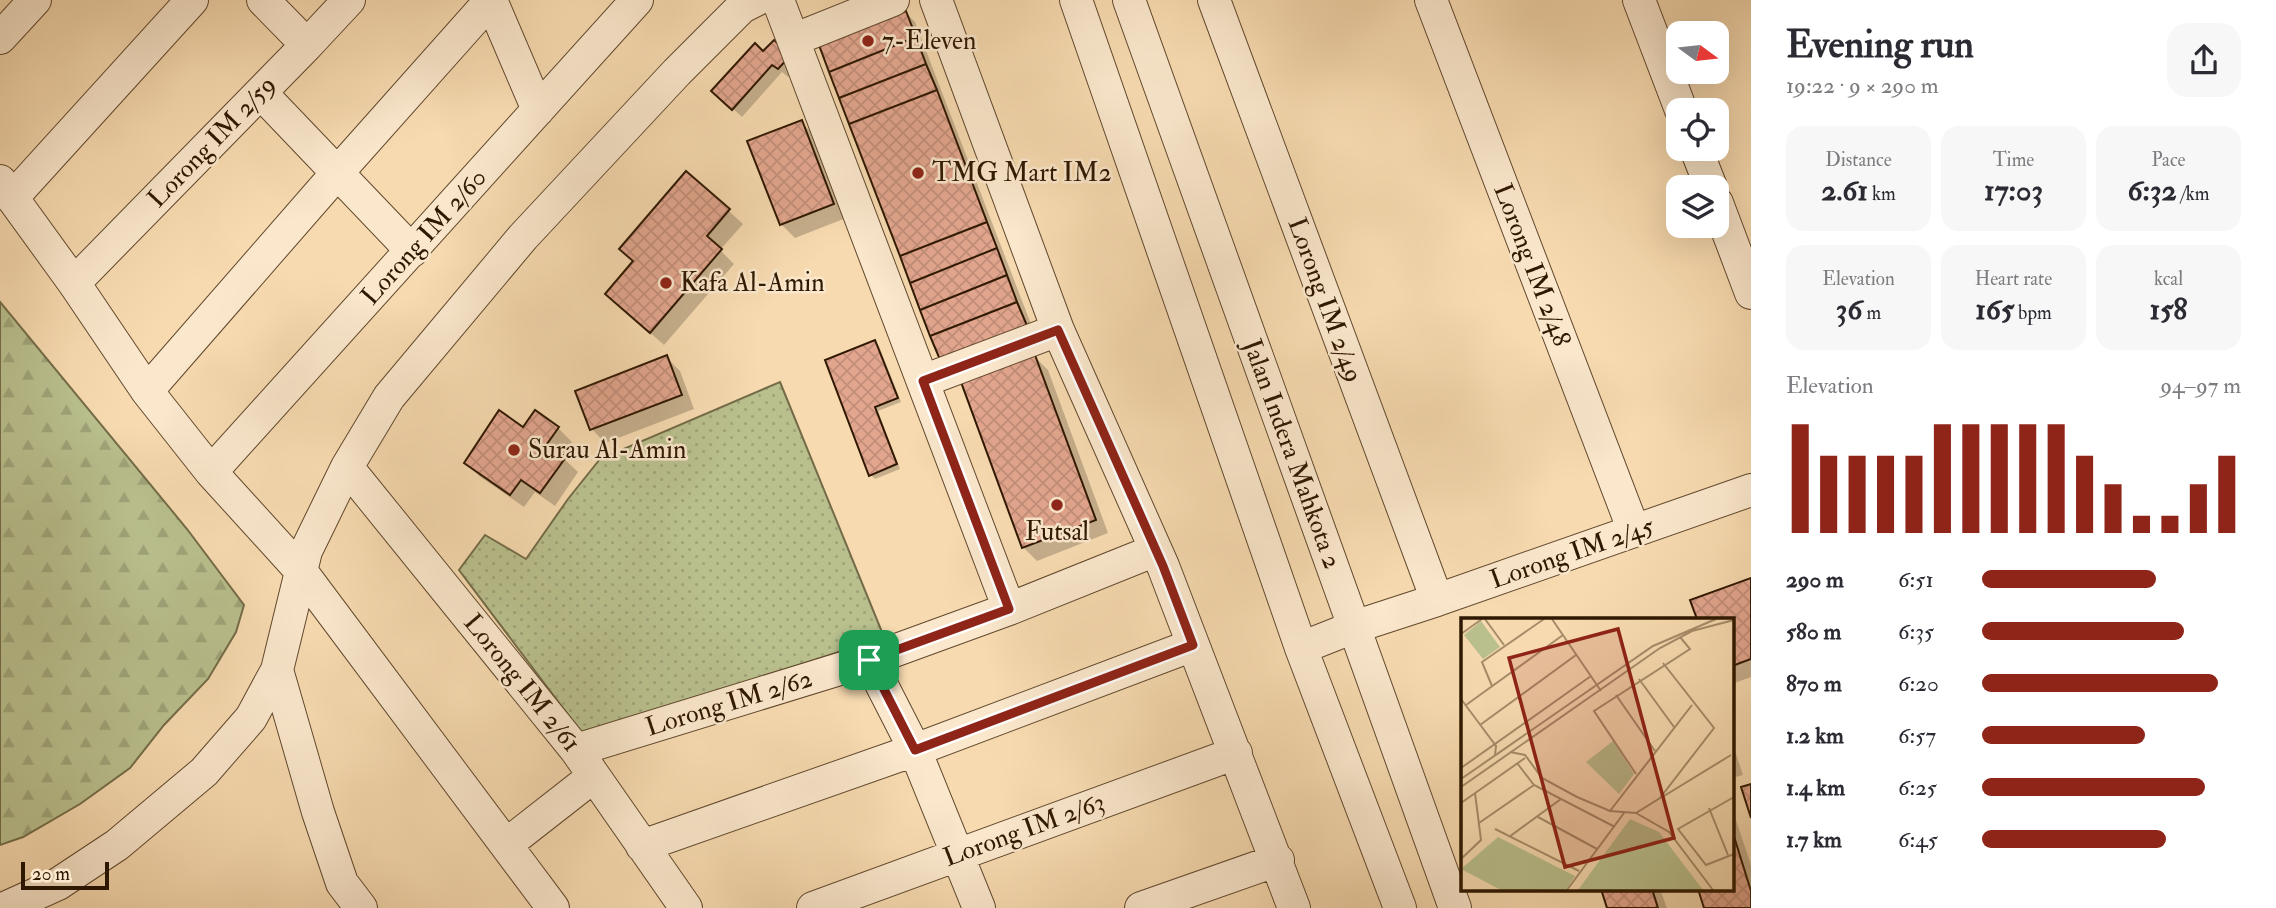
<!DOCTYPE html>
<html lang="en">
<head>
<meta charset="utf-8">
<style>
	:root { --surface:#fff; --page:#f7f7f7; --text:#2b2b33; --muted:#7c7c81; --accent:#8f2418 }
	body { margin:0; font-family:"IM FELL Double Pica",serif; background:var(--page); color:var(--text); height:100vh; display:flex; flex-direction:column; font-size:26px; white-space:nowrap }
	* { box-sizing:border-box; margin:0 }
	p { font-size:23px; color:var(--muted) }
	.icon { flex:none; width:38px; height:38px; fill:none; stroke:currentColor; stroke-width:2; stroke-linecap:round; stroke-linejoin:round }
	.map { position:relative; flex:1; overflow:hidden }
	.side { display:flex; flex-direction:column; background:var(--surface); width:525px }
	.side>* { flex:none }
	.needle { width:46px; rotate:105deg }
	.tools { position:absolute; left:1666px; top:21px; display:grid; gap:14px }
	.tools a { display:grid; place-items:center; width:63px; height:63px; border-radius:14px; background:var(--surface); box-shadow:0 7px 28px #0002; font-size:35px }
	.scale { position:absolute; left:21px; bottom:18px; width:88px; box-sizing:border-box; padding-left:7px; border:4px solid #2f1801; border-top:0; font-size:19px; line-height:24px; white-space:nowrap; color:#2f1801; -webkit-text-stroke:5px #fae7cc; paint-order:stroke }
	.pin { position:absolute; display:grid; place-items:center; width:60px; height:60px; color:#fff; margin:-30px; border-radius:14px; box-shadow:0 4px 10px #0006 }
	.round { display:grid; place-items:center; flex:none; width:74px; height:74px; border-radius:21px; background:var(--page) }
	.headline { display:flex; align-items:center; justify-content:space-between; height:119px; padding:0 35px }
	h1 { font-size:38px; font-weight:700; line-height:52px }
	.figures { display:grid; grid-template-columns:repeat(3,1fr); gap:10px; height:119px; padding:7px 35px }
	.figures div { display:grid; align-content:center; border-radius:18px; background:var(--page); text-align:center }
	.figures b { font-size:30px; font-weight:700 }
	.figures small { font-size:19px; font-weight:400 }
	.figures p { font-size:19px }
	.chart { height:196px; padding:14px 35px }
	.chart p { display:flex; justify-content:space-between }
	.chart svg { width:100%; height:126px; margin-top:7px; stroke:var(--accent); stroke-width:6 }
	ul { padding:0 35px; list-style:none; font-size:23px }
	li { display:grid; grid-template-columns:112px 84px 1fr; align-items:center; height:52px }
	li i { height:18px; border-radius:9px; background:var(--accent) }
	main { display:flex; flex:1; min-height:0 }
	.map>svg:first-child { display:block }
	.forest { fill:url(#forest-firs); stroke:#746c48; stroke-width:2 }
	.park { fill:url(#park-dots); stroke:#746c48; stroke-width:2 }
	.shadow { fill:#0003 }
	.building { fill:url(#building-cross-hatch); stroke:#2f1801; stroke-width:2 }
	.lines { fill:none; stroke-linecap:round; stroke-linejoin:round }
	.minor-casing { stroke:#61482d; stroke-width:34 }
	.minor { stroke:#fae7cc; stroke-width:32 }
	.route-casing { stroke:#fff; stroke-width:14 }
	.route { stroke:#8f2418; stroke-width:9 }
	.poi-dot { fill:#8f2418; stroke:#fae7cc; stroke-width:2.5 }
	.labels { text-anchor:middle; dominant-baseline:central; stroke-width:5; stroke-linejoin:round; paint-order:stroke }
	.poi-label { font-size:26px; fill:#2f1801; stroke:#fae7cc; text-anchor:start }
	.street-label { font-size:26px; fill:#2f1801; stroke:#fae7cc }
	.inset-road { fill:none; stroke:#a78c6a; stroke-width:2 }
	.view { fill:#8f2418; fill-opacity:0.15; stroke:#8f2418; stroke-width:3.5 }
	.inset-edge { fill:none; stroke:#2f1801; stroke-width:3.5 }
</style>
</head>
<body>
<main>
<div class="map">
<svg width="1751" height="908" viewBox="0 0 1751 908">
	<defs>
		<pattern id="forest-firs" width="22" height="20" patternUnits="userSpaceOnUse" patternTransform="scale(1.75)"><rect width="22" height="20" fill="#b9c08e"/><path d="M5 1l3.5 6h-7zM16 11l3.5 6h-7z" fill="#9fa479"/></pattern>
		<pattern id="park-dots" width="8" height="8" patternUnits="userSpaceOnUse" patternTransform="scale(1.75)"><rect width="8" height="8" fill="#b9c08e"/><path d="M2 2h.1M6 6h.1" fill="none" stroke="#9fa479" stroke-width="1.8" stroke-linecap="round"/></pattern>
		<pattern id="building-cross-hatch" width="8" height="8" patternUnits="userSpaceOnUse" patternTransform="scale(1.75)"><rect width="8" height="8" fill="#e2a68e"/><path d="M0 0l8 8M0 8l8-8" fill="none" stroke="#c28e79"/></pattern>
	</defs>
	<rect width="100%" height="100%" fill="#f7dab0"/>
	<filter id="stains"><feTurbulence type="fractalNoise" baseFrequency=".00286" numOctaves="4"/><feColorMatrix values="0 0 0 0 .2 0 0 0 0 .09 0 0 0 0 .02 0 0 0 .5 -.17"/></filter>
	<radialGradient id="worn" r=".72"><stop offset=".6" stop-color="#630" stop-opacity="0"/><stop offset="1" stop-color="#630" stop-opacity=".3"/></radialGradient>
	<path class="forest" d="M 0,302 L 187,529 L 244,605 L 236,632 L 208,679 L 164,725 L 130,768 L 80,804 L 23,837 L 0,845 Z"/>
	<path class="park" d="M 780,382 L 884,637 L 584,736 L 459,570 L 485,535 L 526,559 L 568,499 L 600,459 Z"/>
	<path class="shadow" d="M 906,13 L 915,22 L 1036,337 L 951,370 Z
		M 763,54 L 798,65 L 788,77 L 782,72 L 742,117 L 723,100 Z
		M 801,122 L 815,136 L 846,218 L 795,238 L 781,224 Z
		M 687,173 L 743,224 L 720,250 L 734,264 L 664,345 L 621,307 L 634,262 Z
		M 875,342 L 879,346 L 901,402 L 878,411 L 900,469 L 875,479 L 871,475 Z
		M 666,357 L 680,371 L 694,409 L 605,443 L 592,429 Z
		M 1035,357 L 1048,370 L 1108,533 L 1037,561 L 1023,547 Z
		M 558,428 L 572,442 L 561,456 L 578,472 L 555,506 L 535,492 L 524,507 L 479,476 L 466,462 L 523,429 Z
		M 1751,580 L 1751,677 L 1732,684 L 1732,619 L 1698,619 L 1692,601 Z
		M 1732,742 L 1743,775 L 1732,778 Z
		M 1732,808 L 1751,865 L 1751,908 L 1706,908 L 1700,889 L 1732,889 Z
		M 1603,889 L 1660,889 L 1667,908 L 1609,908 Z"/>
	<path class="building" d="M 906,11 L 916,37 L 829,72 L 819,45 Z
		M 916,37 L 926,64 L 839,98 L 829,72 Z
		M 774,40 L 791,55 L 778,69 L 772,65 L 732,110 L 711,91 L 755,43 L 763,51 Z
		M 926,64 L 937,90 L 849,124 L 839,98 Z
		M 937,90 L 987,222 L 900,256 L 849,124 Z
		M 802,120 L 834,204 L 780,225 L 747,141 Z
		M 686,171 L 730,209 L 707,236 L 722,249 L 650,333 L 605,294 L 633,261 L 619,249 Z
		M 987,222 L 997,248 L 910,283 L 900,256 Z
		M 997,248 L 1007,275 L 920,310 L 910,283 Z
		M 1007,275 L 1017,302 L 930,336 L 920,310 Z
		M 1017,302 L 1028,328 L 941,362 L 930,336 Z
		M 875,340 L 898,398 L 875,407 L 897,464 L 869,476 L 825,360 Z
		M 667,355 L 682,395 L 590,430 L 575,391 Z
		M 1035,355 L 1096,520 L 1022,548 L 961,382 Z
		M 499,410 L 523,427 L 535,410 L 559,427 L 547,444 L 566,457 L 540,493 L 521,480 L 510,495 L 464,463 Z
		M 1751,578 L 1751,659 L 1732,666 L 1732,619 L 1697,619 L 1690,600 Z
		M 1751,784 L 1751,818 L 1741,787 Z
		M 1732,830 L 1751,891 L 1751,908 L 1704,908 L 1698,889 L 1732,889 Z
		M 1601,889 L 1652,889 L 1658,908 L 1607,908 Z"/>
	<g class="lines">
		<g class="minor-casing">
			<path id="minor" d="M 263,0 L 307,45
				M 491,0 L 538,110
				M 778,0 L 1009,609
				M 936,0 L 1058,330 L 1163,566 L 1294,908
				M 1076,0 L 1301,648 L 1400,908
				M 1129,0 L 1455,908
				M 1214,0 L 1437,600
				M 1431,0 L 1634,531
				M 1639,0 L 1681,110
				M 0,38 L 35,0
				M 793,40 L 893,0
				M 261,93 L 412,251
				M 1696,149 L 1711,187
				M 0,181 L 74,283 L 147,391 L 211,472 L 301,571 L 553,908
				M 12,198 L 192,0
				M 1717,203 L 1751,293
				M 74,283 L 307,45 L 349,0
				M 923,381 L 1058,330
				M 147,391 L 338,172 L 491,0
				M 347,467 L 576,750 L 686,908
				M 211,472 L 637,0
				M 1301,648 L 1354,627 L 1437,600 L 1751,490
				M 869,660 L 915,750 L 979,908
				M 576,750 L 869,660 L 1009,609 L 1156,550
				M 507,844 L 594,776
				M 642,846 L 915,750 L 1193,645
				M 5,908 L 58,884 L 117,845 L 204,772 L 251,718 L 277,670
				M 361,908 L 342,883 L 318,812 L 277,670 L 306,551 L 347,467 L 389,397 L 523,237 L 677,72 L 742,7 L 756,0
				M 813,908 L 1236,753
				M 1141,908 L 1278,860"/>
		</g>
		<use href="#minor" class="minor"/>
	</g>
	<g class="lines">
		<g class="route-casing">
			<path id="route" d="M 1058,330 L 1163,566 L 1193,645 L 915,750 L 869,660 L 1009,609 L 923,381 Z"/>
		</g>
		<use href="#route" class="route"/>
	</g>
	<g class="poi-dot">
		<circle cx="868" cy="41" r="7"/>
		<circle cx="918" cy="173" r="7"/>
		<circle cx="666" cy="283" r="7"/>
		<circle cx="514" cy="450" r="7"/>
		<circle cx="1057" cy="505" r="7"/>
	</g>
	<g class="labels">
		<g class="poi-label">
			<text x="882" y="41">7-Eleven</text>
			<text x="932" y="173">TMG Mart IM2</text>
			<text x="680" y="283">Kafa Al-Amin</text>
			<text x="528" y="450">Surau Al-Amin</text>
			<text x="1057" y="532" text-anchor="middle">Futsal</text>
		</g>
		<g class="street-label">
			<text transform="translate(212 142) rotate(-46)">Lorong IM 2/59</text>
			<text transform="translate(424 237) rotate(-48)">Lorong IM 2/60</text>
			<text transform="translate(1532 265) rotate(69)">Lorong IM 2/48</text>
			<text transform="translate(1325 300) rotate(70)">Lorong IM 2/49</text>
			<text transform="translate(1292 454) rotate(70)">Jalan Indera Mahkota 2</text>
			<text transform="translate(1572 553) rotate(-19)">Lorong IM 2/45</text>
			<text transform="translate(522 683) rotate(51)">Lorong IM 2/61</text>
			<text transform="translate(729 703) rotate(-17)">Lorong IM 2/62</text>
			<text transform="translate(1024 830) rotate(-20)">Lorong IM 2/63</text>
		</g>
	</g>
	<g transform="translate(1461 618)">
		<rect width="273" height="273" fill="#f7dab0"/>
		<path d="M 169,201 L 198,214 L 242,272 L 117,272 Z" fill="#b9c08e"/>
		<path d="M 20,3 L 39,29 L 22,41 L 3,17 ZM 152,123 L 173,156 L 158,176 L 125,144 Z" fill="#b9c08e"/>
		<path d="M 37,219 L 114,258 L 105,272 L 40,272 L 0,251 Z" fill="#b9c08e"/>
		<path class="inset-road" d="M 24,1 L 43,27M 91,1 L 140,73M 0,16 L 21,1M 178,61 L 213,109M 31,68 L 21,44 L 83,1M 155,77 L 194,133M 0,81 L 35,128 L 34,137M 5,87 L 102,17M 19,107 L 115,37M 49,134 L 64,137 L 81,160 L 116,179 L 149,193 L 175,195 L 199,180 L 253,110 L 202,45M 56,145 L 73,167 L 154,209M 0,150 L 130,58M 175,156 L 133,93 L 229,31 L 219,19M 0,161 L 192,28 L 255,1M 0,169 L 199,30 L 231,13 L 273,2M 203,178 L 270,137M 273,179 L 217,211 L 245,247 L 273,236M 0,185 L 64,140M 248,190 L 267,237M 149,193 L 231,87M 175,195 L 208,214 L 252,272M 77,199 L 136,231M 18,205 L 73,167M 34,211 L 118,253M 48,219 L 100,181M 0,241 L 20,222 L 14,175M 106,272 L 163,195"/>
		<path class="view" d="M 157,11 L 213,220 L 104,249 L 48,40 Z"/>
		<rect width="273" height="273" class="inset-edge"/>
	</g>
	<rect width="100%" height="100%" filter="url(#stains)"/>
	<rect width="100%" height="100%" fill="url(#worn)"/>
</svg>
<div class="tools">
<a><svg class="needle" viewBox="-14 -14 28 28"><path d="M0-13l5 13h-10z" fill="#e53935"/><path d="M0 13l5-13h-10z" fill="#7c7c81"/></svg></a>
<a><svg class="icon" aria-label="locate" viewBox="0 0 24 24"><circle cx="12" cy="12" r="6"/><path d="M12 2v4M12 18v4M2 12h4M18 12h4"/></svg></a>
<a><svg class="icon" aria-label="layers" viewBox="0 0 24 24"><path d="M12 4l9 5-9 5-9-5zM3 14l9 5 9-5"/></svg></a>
</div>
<div class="scale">20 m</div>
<div class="pin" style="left:869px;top:660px;background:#1e9e55"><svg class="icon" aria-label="arrive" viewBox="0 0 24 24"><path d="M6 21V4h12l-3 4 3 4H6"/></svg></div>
</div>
<section class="side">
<div class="headline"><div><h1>Evening run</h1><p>19:22 · 9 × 290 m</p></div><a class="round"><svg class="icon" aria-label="share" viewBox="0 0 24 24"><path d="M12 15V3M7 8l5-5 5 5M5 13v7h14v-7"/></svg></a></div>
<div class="figures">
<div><p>Distance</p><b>2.61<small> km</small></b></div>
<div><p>Time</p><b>17:03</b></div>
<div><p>Pace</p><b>6:32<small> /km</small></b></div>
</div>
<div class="figures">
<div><p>Elevation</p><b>36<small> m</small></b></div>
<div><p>Heart rate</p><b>165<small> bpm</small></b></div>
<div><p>kcal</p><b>158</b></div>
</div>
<div class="chart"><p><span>Elevation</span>94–97 m</p>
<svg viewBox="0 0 160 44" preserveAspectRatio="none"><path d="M5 44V6M15 44V17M25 44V17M35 44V17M45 44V17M55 44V6M65 44V6M75 44V6M85 44V6M95 44V6M105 44V17M115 44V27M125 44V38M135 44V38M145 44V27M155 44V17"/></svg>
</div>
<ul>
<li><b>290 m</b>6:51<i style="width:67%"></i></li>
<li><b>580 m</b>6:35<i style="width:78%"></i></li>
<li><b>870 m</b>6:20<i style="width:91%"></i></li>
<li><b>1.2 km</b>6:57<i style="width:63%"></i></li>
<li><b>1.4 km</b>6:25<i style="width:86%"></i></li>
<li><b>1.7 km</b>6:45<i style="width:71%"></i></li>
</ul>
</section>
</main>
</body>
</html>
